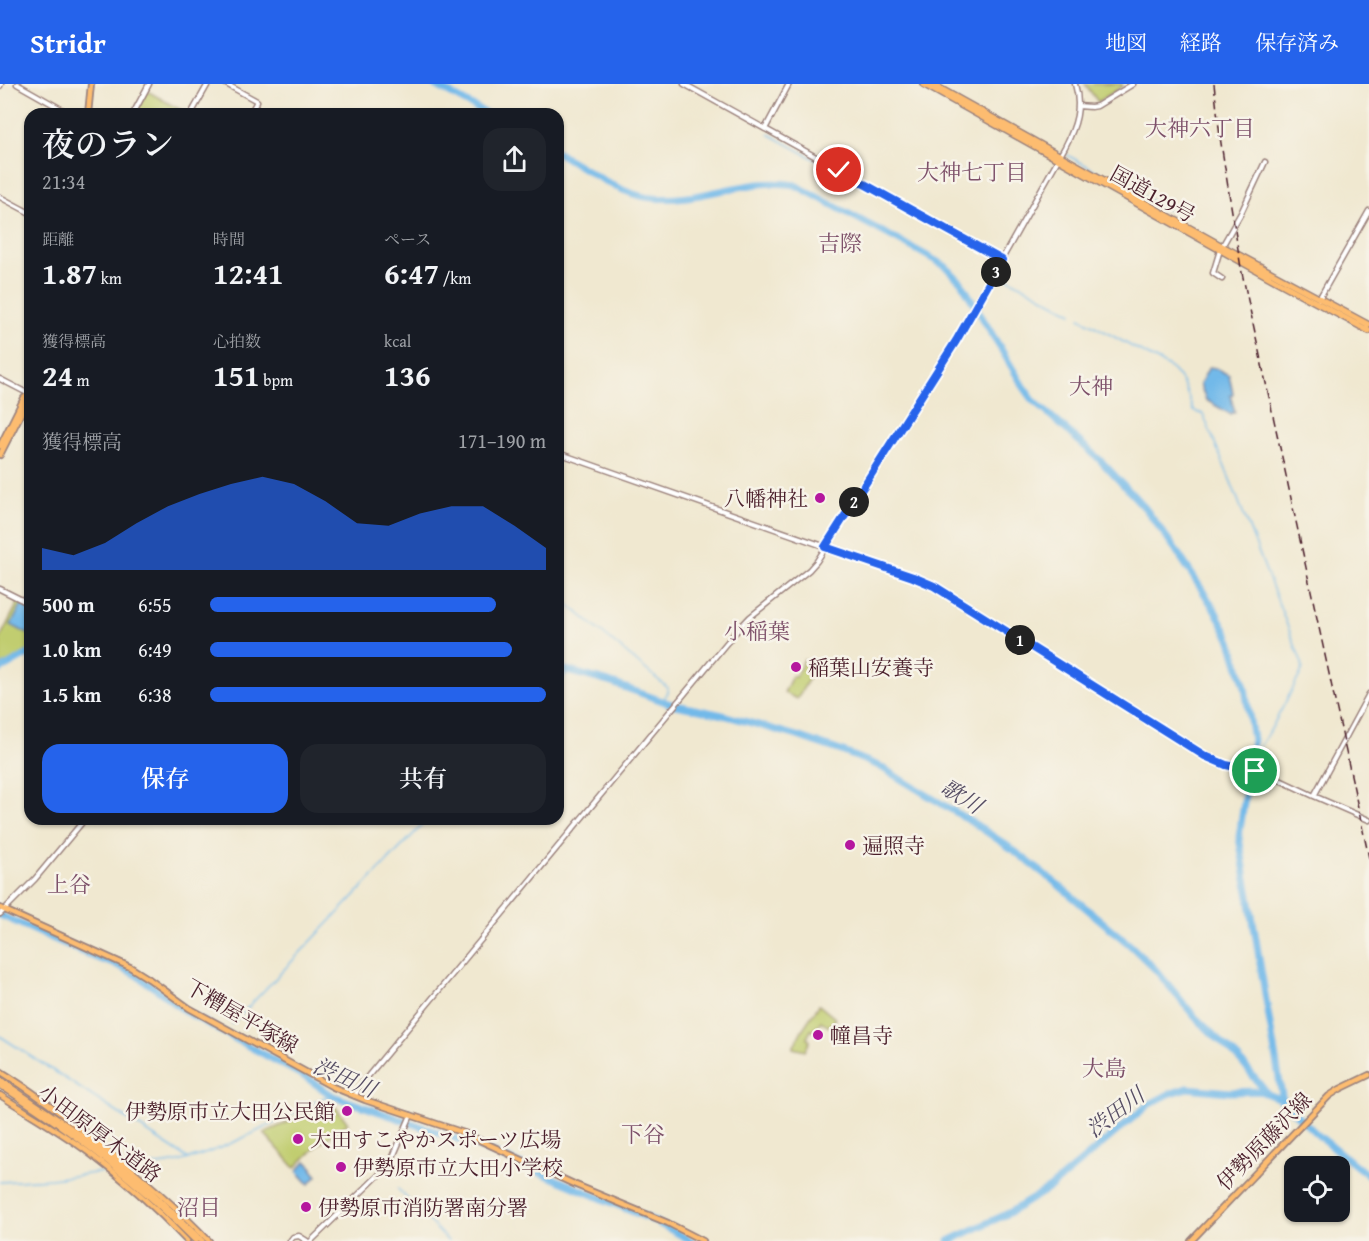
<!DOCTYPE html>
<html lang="ja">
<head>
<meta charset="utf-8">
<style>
	:root { --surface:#171b24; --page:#20242c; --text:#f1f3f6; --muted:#9ea1a6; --accent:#2563eb }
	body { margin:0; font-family:"Gentium Book Plus","Noto Serif JP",serif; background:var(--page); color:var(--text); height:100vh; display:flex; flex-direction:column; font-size:22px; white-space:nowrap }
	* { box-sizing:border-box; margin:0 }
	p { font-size:20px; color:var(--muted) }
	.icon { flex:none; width:33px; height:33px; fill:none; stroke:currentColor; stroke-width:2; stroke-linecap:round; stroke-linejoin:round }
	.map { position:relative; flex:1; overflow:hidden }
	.sheet { position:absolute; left:24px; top:24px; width:540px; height:717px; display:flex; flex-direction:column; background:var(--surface); border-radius:18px; box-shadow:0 2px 4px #0004 }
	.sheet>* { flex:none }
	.tools { position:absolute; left:1284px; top:1072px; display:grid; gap:12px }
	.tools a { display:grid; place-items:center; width:66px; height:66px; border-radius:12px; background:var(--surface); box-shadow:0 2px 4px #0004; font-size:30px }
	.pin { position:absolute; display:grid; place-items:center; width:51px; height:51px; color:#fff; margin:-26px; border:3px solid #fff; border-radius:50%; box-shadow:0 2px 6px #0007 }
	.km { position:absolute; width:30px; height:30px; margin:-15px; border-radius:50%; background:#222; color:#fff; font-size:16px; line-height:30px; text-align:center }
	.round { display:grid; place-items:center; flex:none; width:63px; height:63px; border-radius:18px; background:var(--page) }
	.headline { display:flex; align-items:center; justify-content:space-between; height:102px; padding:0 18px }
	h1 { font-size:33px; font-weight:600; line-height:45px }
	.stats { display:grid; grid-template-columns:repeat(3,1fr); gap:9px; height:102px; padding:6px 18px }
	.stats div { display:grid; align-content:center }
	.stats b { font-size:30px; font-weight:600 }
	.stats small { font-size:16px; font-weight:400 }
	.stats p { font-size:16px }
	.chart { height:168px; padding:12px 18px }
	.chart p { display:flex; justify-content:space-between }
	.chart svg { width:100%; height:108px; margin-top:6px; fill:var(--accent); opacity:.7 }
	.action { display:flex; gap:12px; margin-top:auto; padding:12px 18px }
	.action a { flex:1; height:69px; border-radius:18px; background:var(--accent); color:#fff; font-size:24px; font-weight:600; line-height:69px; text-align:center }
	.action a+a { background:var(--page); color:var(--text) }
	ul { padding:0 18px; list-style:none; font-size:20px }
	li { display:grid; grid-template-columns:96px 72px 1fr; align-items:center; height:45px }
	li i { height:15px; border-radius:8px; background:var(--accent) }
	header { display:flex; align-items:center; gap:36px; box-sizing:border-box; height:84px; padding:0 30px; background:var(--accent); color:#fff }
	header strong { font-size:28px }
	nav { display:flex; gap:33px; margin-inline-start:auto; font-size:21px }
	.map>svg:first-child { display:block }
	.green { fill:#c1cd6f; stroke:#86764d; stroke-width:1.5 }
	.water { fill:#72b9e9; stroke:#5e6c8a; stroke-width:1.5 }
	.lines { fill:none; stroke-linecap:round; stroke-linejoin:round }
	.stream { stroke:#72b9e9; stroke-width:1.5 }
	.river { stroke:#72b9e9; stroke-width:7 }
	.minor-casing { stroke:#9d847e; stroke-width:7 }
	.major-casing { stroke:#9d847e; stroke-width:8 }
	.highway-casing { stroke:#9d847e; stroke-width:8 }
	.minor { stroke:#fff; stroke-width:4 }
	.major { stroke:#fdbc6f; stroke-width:4.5 }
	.highway { stroke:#fdbc6f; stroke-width:5 }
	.rail { stroke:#4a1f2b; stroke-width:1.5; stroke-dasharray:9 4.5; stroke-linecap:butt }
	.route-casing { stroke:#fff; stroke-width:12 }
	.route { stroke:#2563eb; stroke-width:8 }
	.poi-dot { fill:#b5179e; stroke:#f7f3e8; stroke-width:2 }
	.labels { text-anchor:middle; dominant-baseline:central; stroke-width:5; stroke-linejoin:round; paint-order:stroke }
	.street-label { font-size:21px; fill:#4a1f2b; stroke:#f7f3e8 }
	.poi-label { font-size:21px; fill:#4a1f2b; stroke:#f7f3e8; text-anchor:start }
	.neighbourhood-label { font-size:22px; fill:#7e516a; stroke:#f7f3e8 }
	.water-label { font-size:22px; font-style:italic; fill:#564d64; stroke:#f7f3e8 }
</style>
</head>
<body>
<header>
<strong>Stridr</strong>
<nav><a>地図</a><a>経路</a><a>保存済み</a></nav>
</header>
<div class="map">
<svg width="1369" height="1157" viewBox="0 0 1369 1157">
	<rect width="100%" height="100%" fill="#f7f3e8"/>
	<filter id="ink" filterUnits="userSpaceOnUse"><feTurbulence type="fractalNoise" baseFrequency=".0167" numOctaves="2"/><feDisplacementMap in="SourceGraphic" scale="12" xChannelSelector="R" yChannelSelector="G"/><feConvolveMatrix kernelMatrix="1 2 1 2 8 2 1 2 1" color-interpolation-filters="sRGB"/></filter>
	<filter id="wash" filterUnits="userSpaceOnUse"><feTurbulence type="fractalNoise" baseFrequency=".008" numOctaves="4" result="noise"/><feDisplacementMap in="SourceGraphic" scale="24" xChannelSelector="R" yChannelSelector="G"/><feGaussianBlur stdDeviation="1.35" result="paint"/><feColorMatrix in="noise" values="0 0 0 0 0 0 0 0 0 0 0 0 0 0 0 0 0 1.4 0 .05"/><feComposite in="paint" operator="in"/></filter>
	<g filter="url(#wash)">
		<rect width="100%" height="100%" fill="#f0e8d0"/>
		<path class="green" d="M 1085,0 L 1122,0 L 1123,2 L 1098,18 Z
			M 149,8 L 186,29 L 187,30 L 134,30 L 146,9 Z
			M 19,517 L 30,523 L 30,566 L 0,583 L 0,554 Z
			M 804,576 L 816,582 L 797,615 L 784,609 L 792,592 L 795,593 Z
			M 819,921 L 836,935 L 829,943 L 821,937 L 813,947 L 811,946 L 807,954 L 810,957 L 805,967 L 793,964 L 802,946 Z
			M 333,1020 L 348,1039 L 318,1061 L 295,1084 L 264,1049 L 323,1022 Z"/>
		<path class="water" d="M 1209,283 L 1215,284 L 1229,291 L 1233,310 L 1230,311 L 1235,328 L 1230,330 L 1206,316 L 1200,300 Z
			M 22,520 L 30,525 L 30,551 L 11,541 Z
			M 306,1077 L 313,1084 L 312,1086 L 317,1092 L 309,1100 L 297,1087 Z"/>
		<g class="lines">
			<path class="stream" d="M 769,50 L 836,87
				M 1067,71 L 1168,126
				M 1006,181 L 1006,193 L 1072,229
				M 1080,234 L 1169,283 C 1183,294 1188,310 1193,327 L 1203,330 L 1233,403 L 1302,579 L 1303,584 L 1300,591 L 1270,647 L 1251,675
				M 558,512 L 668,604 L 664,617
				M 558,600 L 569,587
				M 232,940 L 428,735
				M 0,952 L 187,1074
				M 132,1084 C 147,1082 163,1081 178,1078 C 229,1065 278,1036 325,1013 L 333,1012
				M 0,1098 L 51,1095 L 109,1087
				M 398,1105 L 448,1157"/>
			<path class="river" d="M 433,0 L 487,30
				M 558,69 C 586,85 622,112 653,114 C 701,119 747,92 795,101 L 922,169 L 945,182 L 961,198 L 1023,302 L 1033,316 L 1100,376 L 1145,424 L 1176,466 L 1215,526 L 1231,557 L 1245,603 L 1253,656 L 1239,753 L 1283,1018
				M 558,584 L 609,598 L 671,620 L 723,631 L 797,652 L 841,667 L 879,682 L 975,740 L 1012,765 L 1056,799 L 1130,861 L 1156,886 L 1195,933 L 1239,975 L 1266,1008
				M 0,586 L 30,569
				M 0,831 L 94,873 L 119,882 L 136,891 L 163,910 L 186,928 L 307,994 L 333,1012 L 477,1062 L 650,1135 L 692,1157
				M 949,1157 L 1009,1129 L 1050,1104 L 1148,1021 L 1169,1010 L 1187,1004 L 1229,1008 L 1260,1007 L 1278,1014 L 1319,1052 L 1369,1092"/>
		</g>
	</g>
	<g filter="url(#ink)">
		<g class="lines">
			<g class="minor-casing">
				<path id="minor" d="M 17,0 L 70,30
					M 226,0 L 257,17 L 250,30
					M 684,0 L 1002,176
					M 0,2 L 1,0
					M 1078,22 L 1091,23 L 1097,22 L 1133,0
					M 133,30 L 149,0
					M 191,30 L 208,0
					M 765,45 L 789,0
					M 0,113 L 30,129
					M 1222,195 L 1213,189 L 1220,166 L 1241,129 L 1265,78
					M 1319,215 L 1369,127
					M 0,295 L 29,310
					M 558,369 L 926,498 L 1205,672 L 1226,681 L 1269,691 L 1314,712 L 1369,736
					M 0,505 L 30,520
					M 1314,712 C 1332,678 1351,644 1369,610
					M 0,830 L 35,795 L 85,735
					M 355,1012 L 359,1003 L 734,550 L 750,533 L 809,486 L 817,477 L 956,257 L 1065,63 C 1076,42 1082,23 1075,0
					M 290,1157 L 293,1153 L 299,1152 L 307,1157
					M 311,1157 L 390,1080 L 411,1031"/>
			</g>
			<g class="major-casing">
				<path id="major" d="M 88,30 L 91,0
					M 0,362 L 24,314 L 29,310
					M 0,371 L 28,316 L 30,307
					M 0,824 L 130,883 L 149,895 L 189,924 L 333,1003 L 365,1016 L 464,1049 L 576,1101 L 668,1139 L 703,1157
					M 0,987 C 34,1008 65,1032 96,1057 C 136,1088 174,1120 209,1157
					M 0,1011 C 29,1030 60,1047 88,1068 C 124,1095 157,1125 187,1157
					M 1191,1157 L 1329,1012 L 1340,1005 L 1369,991"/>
			</g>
			<g class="highway-casing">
				<path id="highway" d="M 923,0 L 1276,197 L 1369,247
					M 932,0 L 1222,162 L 1369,241
					M 0,996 L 94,1060 L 146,1103 L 202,1157
					M 0,1001 C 41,1028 83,1056 121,1088 C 147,1109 172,1133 196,1157"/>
			</g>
			<use href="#minor" class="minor"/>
			<use href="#major" class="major"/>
			<use href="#highway" class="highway"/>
			<path class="rail" d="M 1214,0 L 1220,53 L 1241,184 L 1369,774"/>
		</g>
	</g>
	<g class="lines" filter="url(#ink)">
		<g class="route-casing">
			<path id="route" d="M 839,86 L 1002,176 L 956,257 L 825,463 L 913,493 L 934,502 L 1205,672 L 1226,681 L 1255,687"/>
		</g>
		<use href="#route" class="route"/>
	</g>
	<g class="poi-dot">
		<circle cx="820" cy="414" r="6"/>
		<circle cx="796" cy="583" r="6"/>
		<circle cx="850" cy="761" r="6"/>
		<circle cx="818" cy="951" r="6"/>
		<circle cx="347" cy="1027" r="6"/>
		<circle cx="298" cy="1055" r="6"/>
		<circle cx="341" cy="1083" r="6"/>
		<circle cx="306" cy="1123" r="6"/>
	</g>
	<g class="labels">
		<g class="street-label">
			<text transform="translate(1153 110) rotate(29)">国道129号</text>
			<text transform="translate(242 932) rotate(30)">下糟屋平塚線</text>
			<text transform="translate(100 1049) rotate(37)">小田原厚木道路</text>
			<text transform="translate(1264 1057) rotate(-46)">伊勢原藤沢線</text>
		</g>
		<g class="poi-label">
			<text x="808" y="414" text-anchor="end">八幡神社</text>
			<text x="808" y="583">稲葉山安養寺</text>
			<text x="862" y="761">遍照寺</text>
			<text x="830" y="951">幢昌寺</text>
			<text x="335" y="1027" text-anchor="end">伊勢原市立大田公民館</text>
			<text x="310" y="1055">大田すこやかスポーツ広場</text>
			<text x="353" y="1083">伊勢原市立大田小学校</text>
			<text x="318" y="1123">伊勢原市消防署南分署</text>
		</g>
		<g class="neighbourhood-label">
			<text x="1200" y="44">大神六丁目</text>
			<text x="972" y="88">大神七丁目</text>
			<text x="840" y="159">吉際</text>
			<text x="1091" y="302">大神</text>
			<text x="757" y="547">小稲葉</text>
			<text x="69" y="800">上谷</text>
			<text x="1104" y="984">大島</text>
			<text x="643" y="1050">下谷</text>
			<text x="199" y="1123">沼目</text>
		</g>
		<g class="water-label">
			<text transform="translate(962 712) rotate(32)">歌川</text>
			<text transform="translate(345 993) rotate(24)">渋田川</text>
			<text transform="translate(1115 1028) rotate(-37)">渋田川</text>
		</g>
	</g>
</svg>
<div class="tools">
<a><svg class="icon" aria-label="locate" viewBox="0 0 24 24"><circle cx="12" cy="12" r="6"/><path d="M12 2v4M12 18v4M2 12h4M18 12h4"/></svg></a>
</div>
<div class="pin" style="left:1255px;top:687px;background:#1e9e55"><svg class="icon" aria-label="arrive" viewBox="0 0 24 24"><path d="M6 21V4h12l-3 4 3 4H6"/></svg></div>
<div class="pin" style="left:839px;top:86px;background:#d93025"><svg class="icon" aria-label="check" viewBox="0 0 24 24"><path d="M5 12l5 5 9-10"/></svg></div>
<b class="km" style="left:1020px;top:556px">1</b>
<b class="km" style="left:854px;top:418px">2</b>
<b class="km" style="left:996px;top:188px">3</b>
<section class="sheet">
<div class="headline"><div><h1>夜のラン</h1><p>21:34</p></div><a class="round"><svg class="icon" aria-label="share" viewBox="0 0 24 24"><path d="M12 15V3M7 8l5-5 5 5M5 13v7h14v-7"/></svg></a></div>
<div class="stats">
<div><p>距離</p><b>1.87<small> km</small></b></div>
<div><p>時間</p><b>12:41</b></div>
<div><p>ペース</p><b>6:47<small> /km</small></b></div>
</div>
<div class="stats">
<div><p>獲得標高</p><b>24<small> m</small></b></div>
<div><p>心拍数</p><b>151<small> bpm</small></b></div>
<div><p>kcal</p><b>136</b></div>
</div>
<div class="chart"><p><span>獲得標高</span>171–190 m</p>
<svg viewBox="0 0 160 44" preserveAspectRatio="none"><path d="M0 44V35L10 38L20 33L30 25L40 18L50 13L60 9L70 6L80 9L90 16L100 25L110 26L120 21L130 18L140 18L150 26L160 35V44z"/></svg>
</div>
<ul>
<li><b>500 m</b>6:55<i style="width:85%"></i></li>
<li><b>1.0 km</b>6:49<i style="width:90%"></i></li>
<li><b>1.5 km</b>6:38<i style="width:100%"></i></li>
</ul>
<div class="action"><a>保存</a><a>共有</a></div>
</section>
</div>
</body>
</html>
